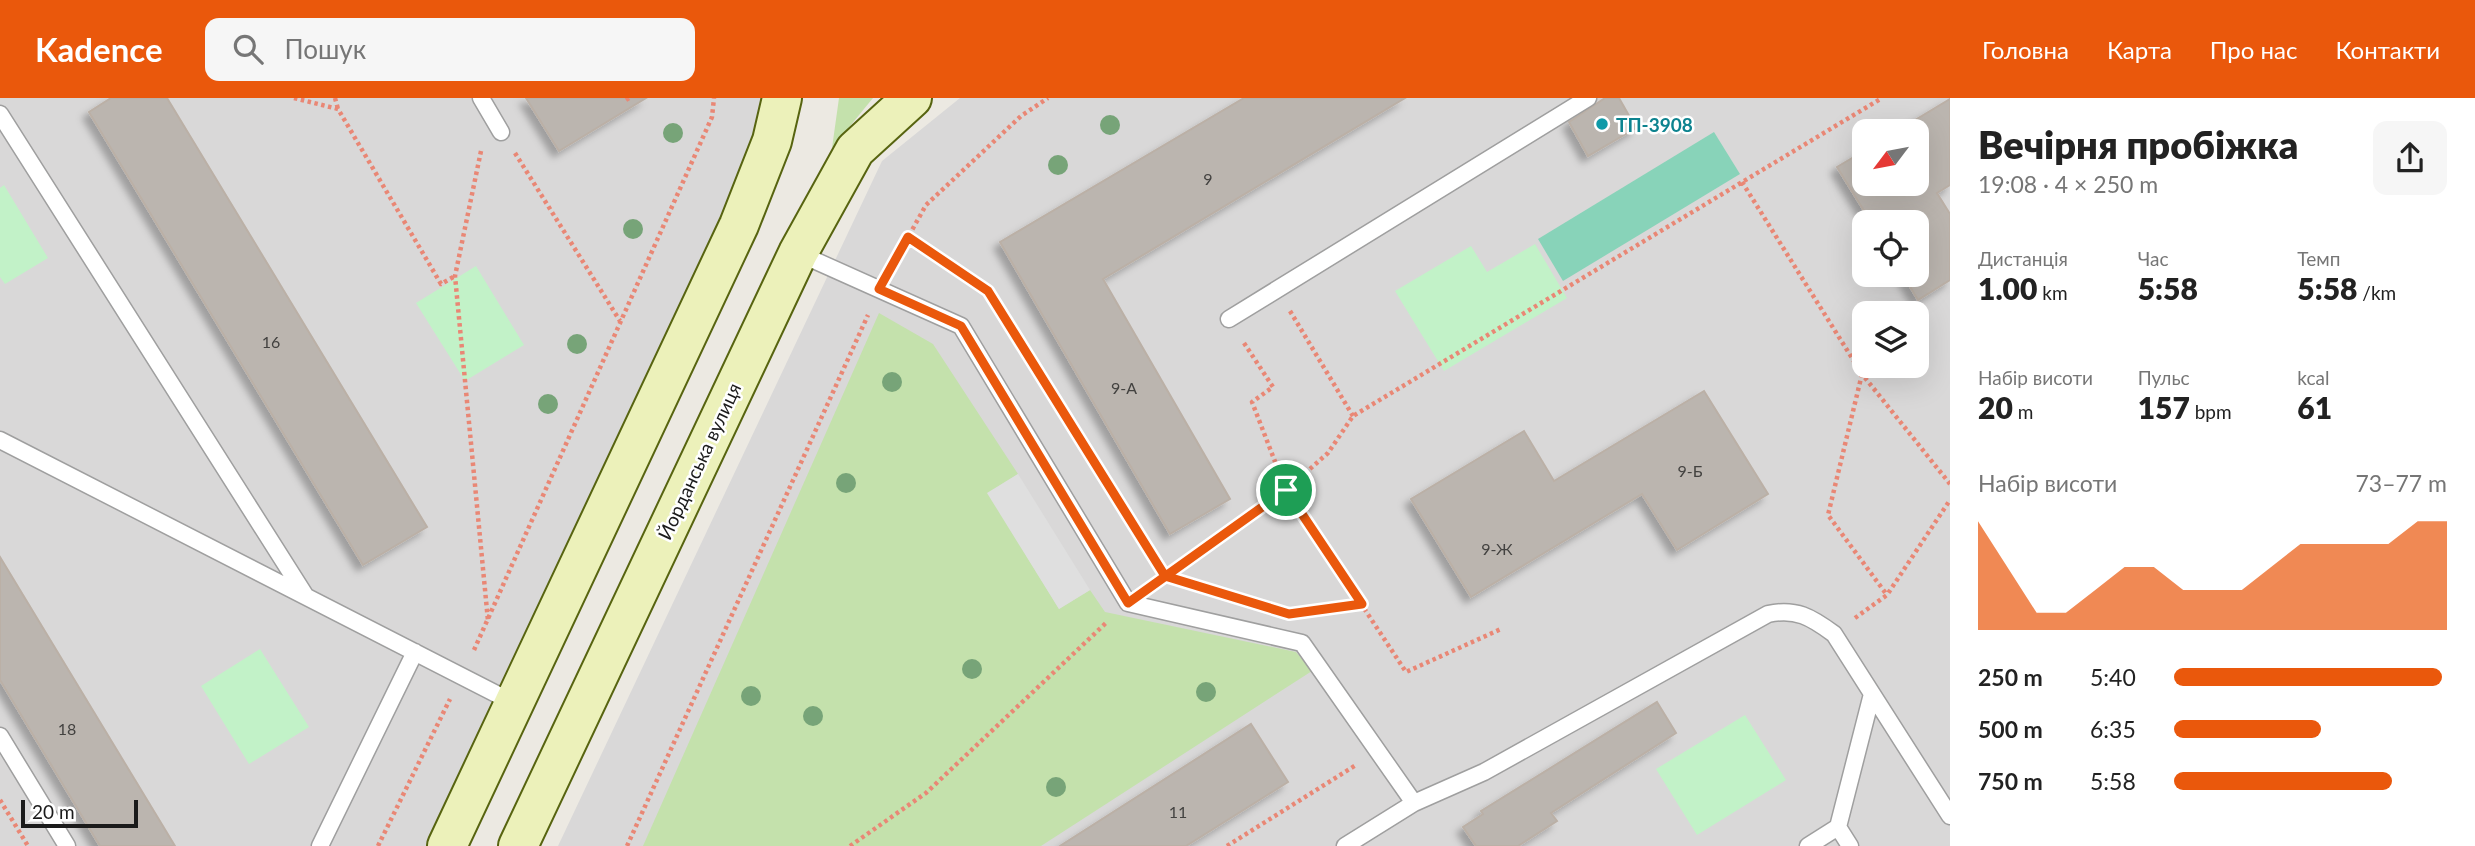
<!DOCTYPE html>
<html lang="uk">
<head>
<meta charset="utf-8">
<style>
	:root { --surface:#fff; --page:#f6f6f6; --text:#222; --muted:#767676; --accent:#ea580c }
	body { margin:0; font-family:Lato,sans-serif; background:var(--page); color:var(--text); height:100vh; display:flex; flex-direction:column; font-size:26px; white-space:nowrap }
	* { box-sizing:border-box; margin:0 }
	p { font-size:23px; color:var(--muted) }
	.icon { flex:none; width:38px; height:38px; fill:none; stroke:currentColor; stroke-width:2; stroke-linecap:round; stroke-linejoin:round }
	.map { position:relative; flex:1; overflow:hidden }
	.drawer { display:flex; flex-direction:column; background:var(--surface); width:525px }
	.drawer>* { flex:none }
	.needle { width:46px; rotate:238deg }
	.fabs { position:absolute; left:1852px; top:21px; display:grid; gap:14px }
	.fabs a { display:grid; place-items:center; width:77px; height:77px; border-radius:14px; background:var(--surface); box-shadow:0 7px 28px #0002; font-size:35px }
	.scale { position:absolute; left:21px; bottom:18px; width:117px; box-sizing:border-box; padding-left:7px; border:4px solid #1b1b1b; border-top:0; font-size:19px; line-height:24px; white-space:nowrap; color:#1b1b1b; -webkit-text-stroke:5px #fff; paint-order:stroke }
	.pin { position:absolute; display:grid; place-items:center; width:60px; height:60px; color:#fff; margin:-30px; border:4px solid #fff; border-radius:50%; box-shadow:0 2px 7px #0007 }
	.round { display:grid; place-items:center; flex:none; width:74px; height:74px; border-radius:14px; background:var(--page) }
	.head { display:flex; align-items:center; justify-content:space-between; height:119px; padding:0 28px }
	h1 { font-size:38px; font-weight:800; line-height:52px }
	.metrics { display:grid; grid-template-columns:repeat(3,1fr); gap:10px; height:119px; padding:7px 28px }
	.metrics div { display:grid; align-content:center }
	.metrics b { font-size:30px; font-weight:800 }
	.metrics small { font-size:19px; font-weight:400 }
	.metrics p { font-size:19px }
	.chart { height:196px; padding:14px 28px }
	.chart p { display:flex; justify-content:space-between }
	.chart svg { width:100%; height:126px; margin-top:7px; fill:var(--accent); opacity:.7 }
	ul { padding:0 28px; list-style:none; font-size:23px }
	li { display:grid; grid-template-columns:112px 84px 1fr; align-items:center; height:52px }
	li i { height:18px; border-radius:9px; background:var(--accent) }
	header { display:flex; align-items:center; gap:42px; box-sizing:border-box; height:98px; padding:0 35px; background:var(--accent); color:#fff }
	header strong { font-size:33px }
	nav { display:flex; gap:38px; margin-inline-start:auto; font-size:24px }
	.search { width:490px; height:63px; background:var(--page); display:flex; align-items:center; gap:18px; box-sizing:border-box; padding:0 24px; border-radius:14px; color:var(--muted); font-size:26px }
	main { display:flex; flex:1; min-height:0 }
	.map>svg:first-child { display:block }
	.residential { fill:#d9d8d8; fill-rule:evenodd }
	.grass { fill:#c4e1ac }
	.park { fill:#c2f2c8 }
	.pitch { fill:#88d3b9 }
	.parking { fill:#dfdfdf }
	.building { fill:#bbb5af; stroke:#bbb0a6; stroke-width:2; filter:url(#shadow) }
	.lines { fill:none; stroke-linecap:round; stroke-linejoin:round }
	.lane-casing { stroke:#9f9f9f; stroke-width:19 }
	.secondary-casing { stroke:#576410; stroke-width:42 }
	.path { stroke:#e98775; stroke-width:4.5; stroke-dasharray:3.5 3.5; stroke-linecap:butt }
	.lane { stroke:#fff; stroke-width:16 }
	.secondary { stroke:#ecf1ba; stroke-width:38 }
	.tree { fill:#77a478 }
	.route-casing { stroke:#fff; stroke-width:14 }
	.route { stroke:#ea580c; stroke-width:9 }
	.culture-dot { fill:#0f9aa8; stroke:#fff; stroke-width:2.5 }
	.labels { text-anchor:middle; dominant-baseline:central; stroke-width:5; stroke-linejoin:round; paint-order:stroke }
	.number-label { font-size:16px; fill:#434240 }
	.culture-label { font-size:19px; font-weight:bold; fill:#0d838f; stroke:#fff; text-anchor:start }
	.street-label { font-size:19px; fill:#1b1b1b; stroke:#fff }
</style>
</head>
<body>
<header>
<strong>Kadence</strong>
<div class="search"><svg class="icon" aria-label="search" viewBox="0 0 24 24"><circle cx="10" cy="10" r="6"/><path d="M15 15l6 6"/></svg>Пошук</div>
<nav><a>Головна</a><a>Карта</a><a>Про нас</a><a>Контакти</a></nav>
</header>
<main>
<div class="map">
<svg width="1950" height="748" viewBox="0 0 1950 748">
	<defs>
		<filter id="shadow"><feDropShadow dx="-6" dy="6" stdDeviation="3.5" flood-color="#0004"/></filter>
	</defs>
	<rect width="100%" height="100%" fill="#ece9e2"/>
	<path class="residential" d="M 0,0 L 765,0 L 762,21 L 728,116 L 493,618 L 428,748 L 0,748 Z
		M 960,0 L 1950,0 L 1950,748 L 558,748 L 882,63 ZM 1864,33 L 1916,33 L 1916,86 L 1864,86 ZM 1864,124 L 1916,124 L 1916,177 L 1864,177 ZM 1864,215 L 1916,215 L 1916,268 L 1864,268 Z"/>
	<path class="grass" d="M 839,0 L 873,0 L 832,50 Z
		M 879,215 L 933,246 L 1018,376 L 988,395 L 1059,511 L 1090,492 L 1105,514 L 1296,554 L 1312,573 L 1041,748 L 643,748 Z"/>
	<path class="park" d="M 4,87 L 48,160 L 5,186 L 0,179 L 0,90 Z
		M 1535,146 L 1567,200 L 1444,273 L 1395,193 L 1471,148 L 1487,174 Z
		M 476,168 L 524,247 L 465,283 L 416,205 Z
		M 260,551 L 309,629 L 249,666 L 201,588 Z
		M 1745,617 L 1786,682 L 1697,737 L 1656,671 Z"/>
	<path class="pitch" d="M 1714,34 L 1740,76 L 1563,183 L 1538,141 Z"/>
	<path class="parking" d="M 1018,376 L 1090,492 L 1059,511 L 987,395 Z"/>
	<path class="building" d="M 111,0 L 167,0 L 427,429 L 363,467 L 89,14 Z
		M 526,0 L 646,0 L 559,53 Z
		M 1244,0 L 1405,0 L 1103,181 L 1230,401 L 1170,436 L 1000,144 Z
		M 1605,0 L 1619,0 L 1636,30 L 1588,58 L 1569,24 Z
		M 1950,1 L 1950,87 L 1937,95 L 1950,116 L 1950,182 L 1918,202 L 1903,177 L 1916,177 L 1916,124 L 1871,124 L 1837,69 L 1864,53 L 1864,86 L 1916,86 L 1916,33 L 1897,33 Z
		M 1704,293 L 1768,396 L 1677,452 L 1642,396 L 1471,499 L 1411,401 L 1524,333 L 1554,383 Z
		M 0,459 L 175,748 L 100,748 L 0,582 Z
		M 1657,604 L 1676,635 L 1551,715 L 1557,723 L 1518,748 L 1476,748 L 1463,729 L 1483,716 L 1481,713 Z
		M 1251,626 L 1288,684 L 1186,748 L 1060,748 Z"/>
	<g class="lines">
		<g class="lane-casing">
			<path id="lane" d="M 481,0 L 501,34
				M 0,16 L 305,497
				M 798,155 L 961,228 L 1128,505 L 1302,545 L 1414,705
				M 1229,221 L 1588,0
				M 0,342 L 514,605
				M 0,638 L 67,748
				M 1838,729 L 1872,596
				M 320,748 L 415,554
				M 1345,748 L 1414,705 L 1484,674 L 1768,516 C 1796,510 1811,519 1834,536 L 1950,718
				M 1808,748 L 1838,729 L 1850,748"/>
		</g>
		<g class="secondary-casing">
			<path id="secondary" d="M 447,748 L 739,127 L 772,43 L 782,0
				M 518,748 L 798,155 L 855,52 L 912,0"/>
		</g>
		<path class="path" d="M 294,0 L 338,11 L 441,186 L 455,178
			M 335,0 L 338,11
			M 626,2 L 629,0
			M 481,53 L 455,178 L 488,523
			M 515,55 L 620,223
			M 1742,84 L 1862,276 L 1950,386
			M 908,139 L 988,193 L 1165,478 L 1213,493
			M 892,168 L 926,107 L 1021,18 L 1048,0
			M 1290,213 L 1353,318
			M 1244,245 L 1273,289 L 1252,304 L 1286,392 L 1406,574 L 1501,531
			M 1862,276 L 1828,417 L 1887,497
			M 1158,483 L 1286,392 L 1328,355 L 1353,318 L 1882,0
			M 1302,514 L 1362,506
			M 1855,520 L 1887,497 L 1950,402
			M 474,552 L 712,19 L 714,0
			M 0,702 L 28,748
			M 378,748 L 450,601
			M 627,748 L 868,217
			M 850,748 L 926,695 L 1107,524
			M 1227,748 L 1356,667"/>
		<use href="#lane" class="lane"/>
		<use href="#secondary" class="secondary"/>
	</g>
	<g class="tree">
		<circle cx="1110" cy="27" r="10"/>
		<circle cx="673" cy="35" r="10"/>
		<circle cx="1058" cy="67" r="10"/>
		<circle cx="633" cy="131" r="10"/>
		<circle cx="577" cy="246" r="10"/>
		<circle cx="892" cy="284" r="10"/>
		<circle cx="548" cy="306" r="10"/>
		<circle cx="846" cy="385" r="10"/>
		<circle cx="972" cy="571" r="10"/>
		<circle cx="1206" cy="594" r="10"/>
		<circle cx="751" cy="598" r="10"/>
		<circle cx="813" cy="618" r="10"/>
		<circle cx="1056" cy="689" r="10"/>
	</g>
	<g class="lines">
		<g class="route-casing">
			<path id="route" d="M 1286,392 L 1128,505 L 961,228 L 879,191 L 908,139 L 988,193 L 1165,478 L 1289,516 L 1362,506 L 1286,392"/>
		</g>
		<use href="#route" class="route"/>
	</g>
	<circle class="culture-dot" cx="1602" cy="26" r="7"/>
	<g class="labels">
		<g class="number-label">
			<text x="1208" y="80">9</text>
			<text x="271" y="243">16</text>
			<text x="1124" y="289">9-А</text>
			<text x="1690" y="372">9-Б</text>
			<text x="1497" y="450">9-Ж</text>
			<text x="67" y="630">18</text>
			<text x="1178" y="713">11</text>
		</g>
		<g class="culture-label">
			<text x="1616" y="26">ТП-3908</text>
		</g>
		<g class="street-label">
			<text transform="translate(699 363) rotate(-65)">Йорданська вулиця</text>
		</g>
	</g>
</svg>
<div class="fabs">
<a><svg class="needle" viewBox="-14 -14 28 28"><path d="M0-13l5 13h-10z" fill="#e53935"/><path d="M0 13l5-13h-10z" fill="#767676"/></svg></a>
<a><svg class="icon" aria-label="locate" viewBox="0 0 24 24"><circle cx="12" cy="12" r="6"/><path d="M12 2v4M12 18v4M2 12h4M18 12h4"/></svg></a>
<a><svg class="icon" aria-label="layers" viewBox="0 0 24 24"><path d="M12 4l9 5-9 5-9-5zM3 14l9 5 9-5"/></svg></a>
</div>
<div class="scale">20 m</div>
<div class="pin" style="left:1286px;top:392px;background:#1e9e55"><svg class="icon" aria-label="arrive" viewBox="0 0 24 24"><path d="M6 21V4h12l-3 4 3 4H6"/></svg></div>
</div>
<section class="drawer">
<div class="head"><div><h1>Вечірня пробіжка</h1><p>19:08 · 4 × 250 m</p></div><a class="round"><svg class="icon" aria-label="share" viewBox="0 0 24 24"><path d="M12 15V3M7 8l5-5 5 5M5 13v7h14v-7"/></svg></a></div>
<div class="metrics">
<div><p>Дистанція</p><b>1.00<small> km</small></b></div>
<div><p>Час</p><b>5:58</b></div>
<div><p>Темп</p><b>5:58<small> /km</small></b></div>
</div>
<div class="metrics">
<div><p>Набір висоти</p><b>20<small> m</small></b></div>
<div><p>Пульс</p><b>157<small> bpm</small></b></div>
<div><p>kcal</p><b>61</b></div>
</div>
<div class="chart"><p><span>Набір висоти</span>73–77 m</p>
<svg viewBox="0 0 160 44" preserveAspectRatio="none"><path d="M0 44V6L10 22L20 38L30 38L40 30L50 22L60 22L70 30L80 30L90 30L100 22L110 14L120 14L130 14L140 14L150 6L160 6V44z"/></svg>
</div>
<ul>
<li><b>250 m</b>5:40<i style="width:98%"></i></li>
<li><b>500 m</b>6:35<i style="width:54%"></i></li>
<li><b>750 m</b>5:58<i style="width:80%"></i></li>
</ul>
</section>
</main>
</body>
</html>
